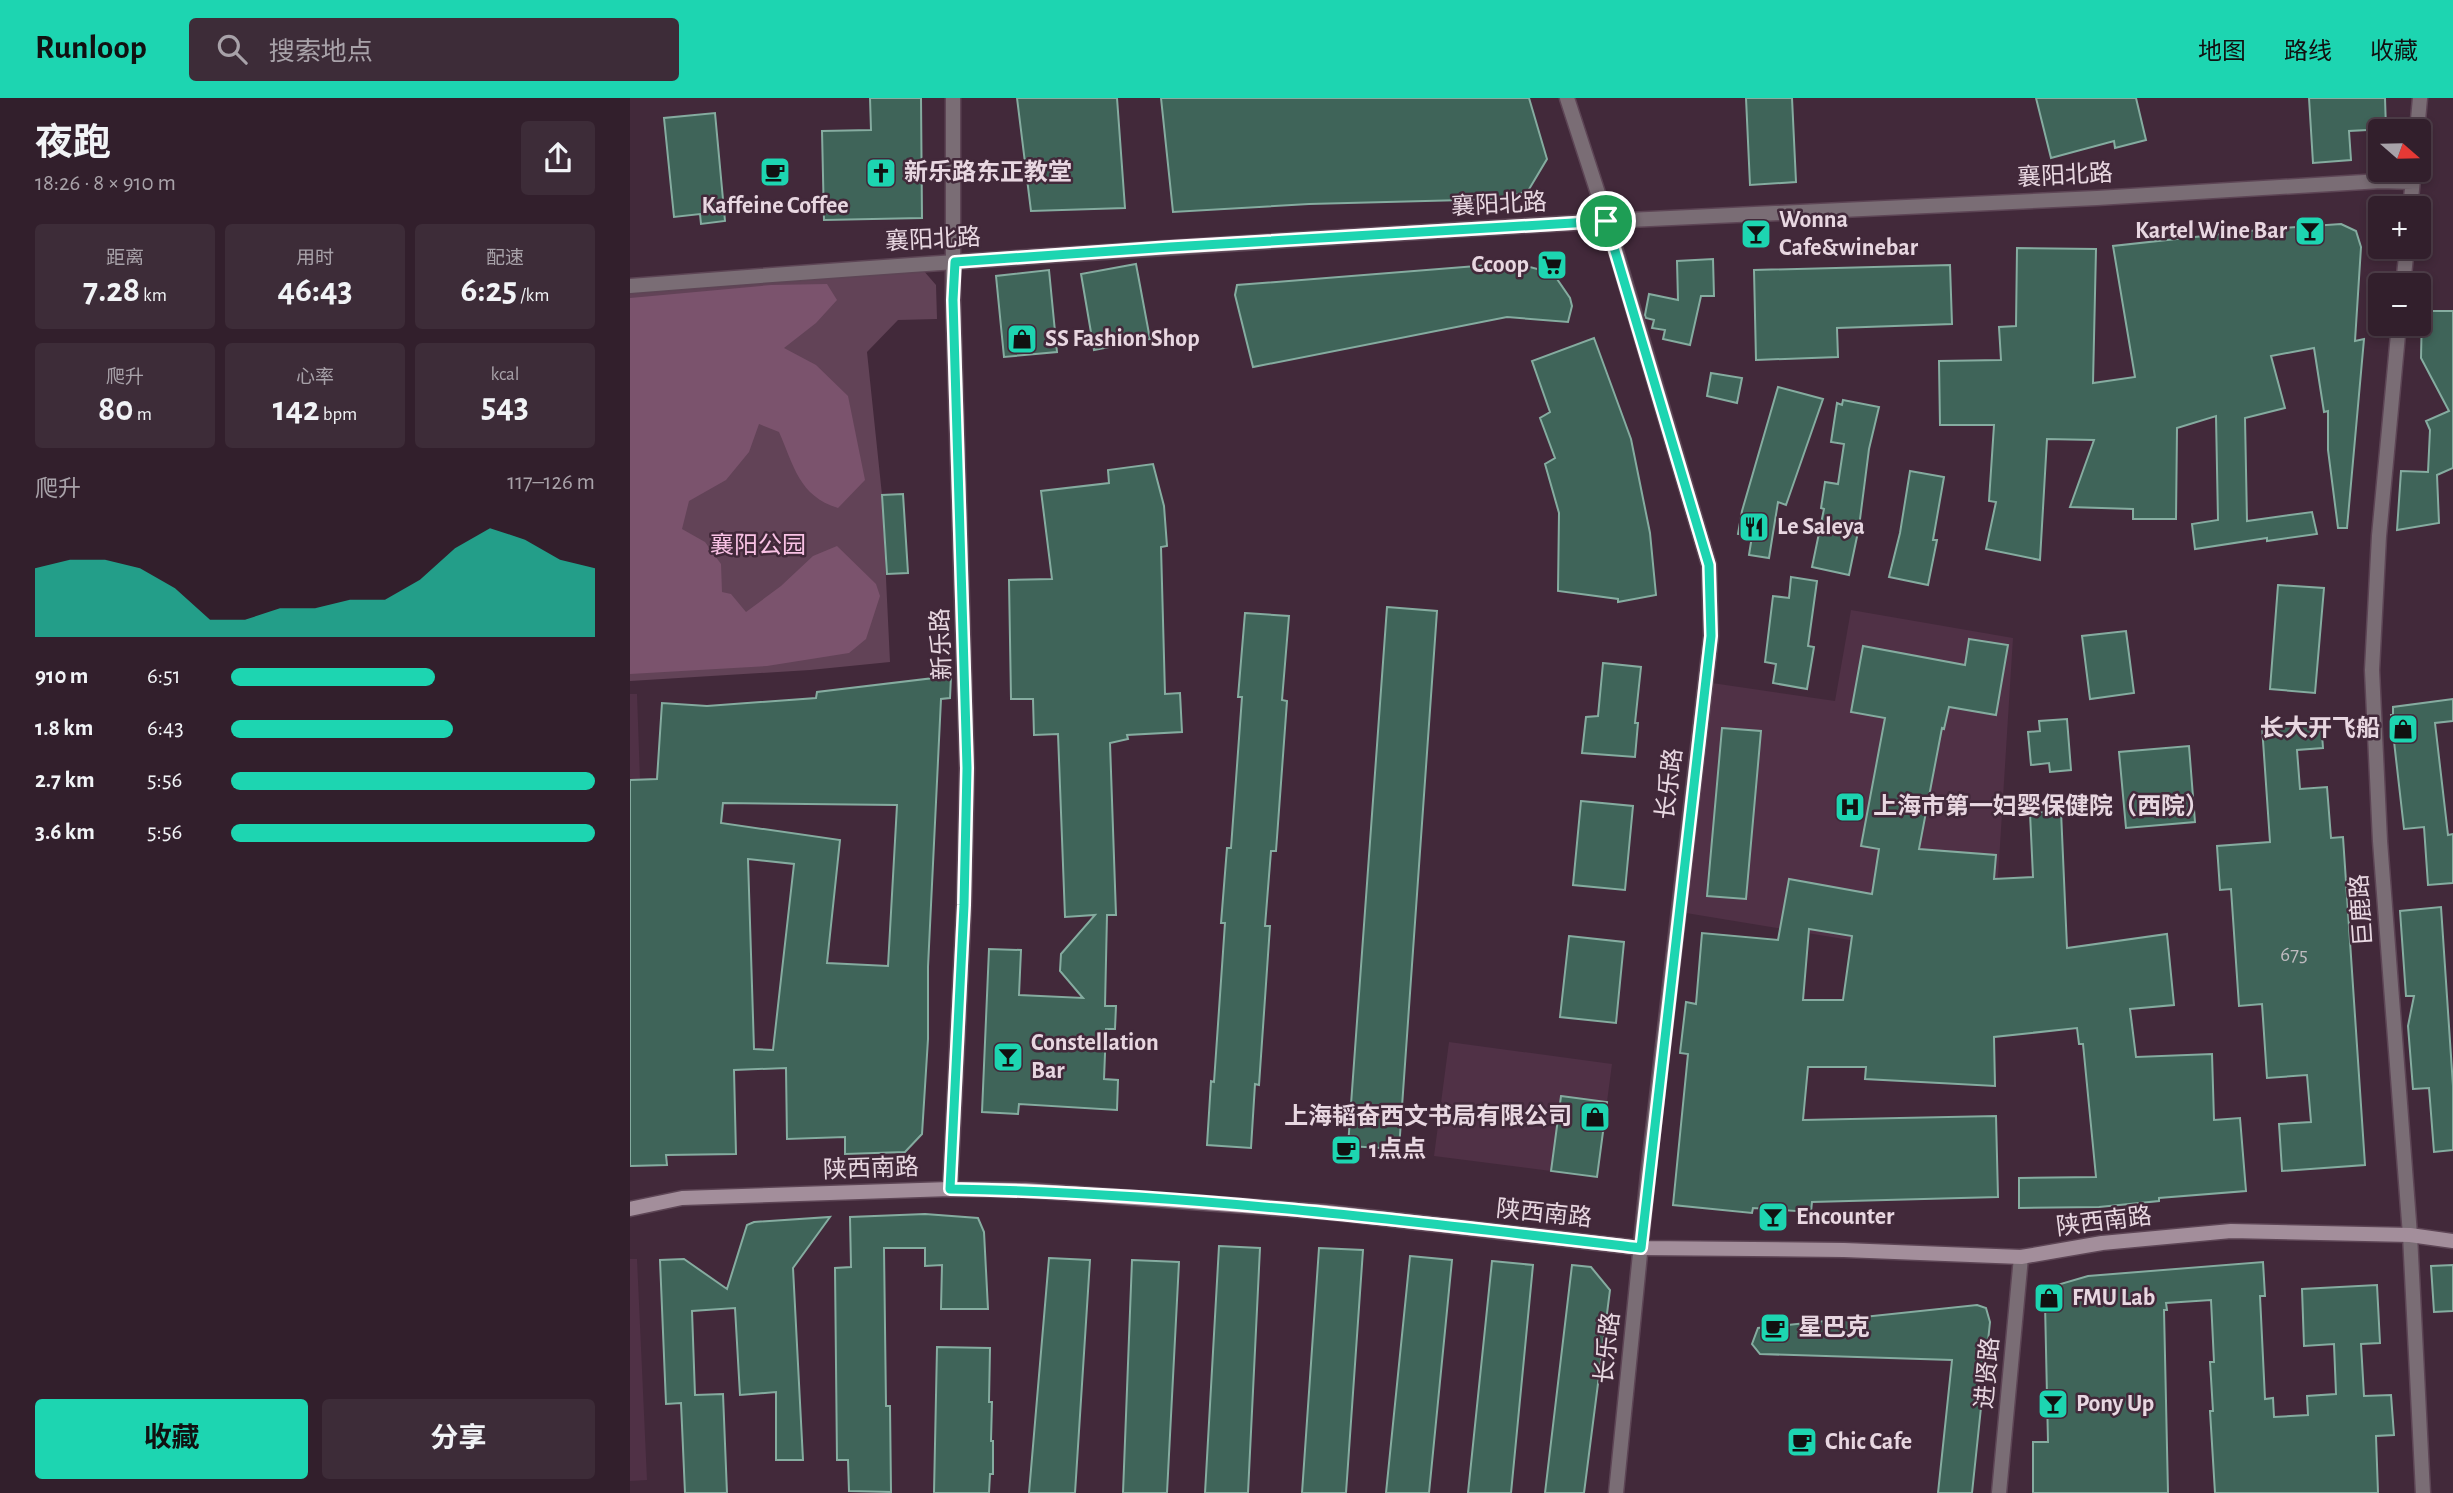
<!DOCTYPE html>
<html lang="zh">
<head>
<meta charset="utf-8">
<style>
	:root { --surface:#321f2c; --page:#3d2c38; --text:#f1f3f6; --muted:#a8a2a9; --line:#4d3d48; --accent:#1dd5b1 }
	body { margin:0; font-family:"Alegreya Sans","Noto Sans SC",sans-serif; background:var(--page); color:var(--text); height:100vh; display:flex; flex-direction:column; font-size:26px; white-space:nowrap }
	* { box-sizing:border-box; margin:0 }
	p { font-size:23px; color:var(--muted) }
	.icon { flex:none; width:38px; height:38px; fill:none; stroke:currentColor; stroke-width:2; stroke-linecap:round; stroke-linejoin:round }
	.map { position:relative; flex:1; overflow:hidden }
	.drawer { display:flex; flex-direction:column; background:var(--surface); width:630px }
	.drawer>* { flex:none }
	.needle { width:46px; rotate:110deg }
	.buttons { position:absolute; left:1738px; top:21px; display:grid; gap:14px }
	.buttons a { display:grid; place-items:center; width:63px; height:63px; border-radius:7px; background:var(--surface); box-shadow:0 4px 10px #0003,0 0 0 2px var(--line); font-size:35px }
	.pin { position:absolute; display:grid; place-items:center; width:60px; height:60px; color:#fff; margin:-30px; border:4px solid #fff; border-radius:50%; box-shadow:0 2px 7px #0007 }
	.round { display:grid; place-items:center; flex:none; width:74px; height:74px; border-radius:7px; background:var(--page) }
	.headline { display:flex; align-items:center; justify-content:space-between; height:119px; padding:0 35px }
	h1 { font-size:38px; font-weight:700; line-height:52px }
	.metrics { display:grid; grid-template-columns:repeat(3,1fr); gap:10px; height:119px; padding:7px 35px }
	.metrics div { display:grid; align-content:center; border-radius:7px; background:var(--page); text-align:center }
	.metrics b { font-size:35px; font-weight:700 }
	.metrics small { font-size:19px; font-weight:400 }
	.metrics p { font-size:19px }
	.chart { height:196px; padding:14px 35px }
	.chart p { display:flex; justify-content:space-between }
	.chart svg { width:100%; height:126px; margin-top:7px; fill:var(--accent); opacity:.7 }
	.action { display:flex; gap:14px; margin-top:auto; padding:14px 35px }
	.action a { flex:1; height:80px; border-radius:7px; background:var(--accent); color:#111; font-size:28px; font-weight:700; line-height:80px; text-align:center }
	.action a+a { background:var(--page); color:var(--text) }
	ul { padding:0 35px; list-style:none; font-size:23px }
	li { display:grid; grid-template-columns:112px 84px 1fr; align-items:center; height:52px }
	li i { height:18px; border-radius:9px; background:var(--accent) }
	header { display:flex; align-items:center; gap:42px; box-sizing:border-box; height:98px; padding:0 35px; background:var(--accent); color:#111 }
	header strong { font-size:33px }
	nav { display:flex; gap:38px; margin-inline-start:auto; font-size:24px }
	.search { width:490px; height:63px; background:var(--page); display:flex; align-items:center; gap:18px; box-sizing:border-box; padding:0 24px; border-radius:7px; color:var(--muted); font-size:26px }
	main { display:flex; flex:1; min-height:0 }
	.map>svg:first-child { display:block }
	.built { fill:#503146 }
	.green { fill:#624357 }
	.forest { fill:#7b536d }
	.building { fill:#3f6459; stroke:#85aca0; stroke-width:2; fill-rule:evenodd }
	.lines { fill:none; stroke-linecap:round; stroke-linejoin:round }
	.minor-casing { stroke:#5d4555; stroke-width:17 }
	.tertiary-casing { stroke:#5d4555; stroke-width:17 }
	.secondary-casing { stroke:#5d4555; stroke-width:17 }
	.minor { stroke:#7a6d75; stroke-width:14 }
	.tertiary { stroke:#7a6d75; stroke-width:14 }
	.secondary { stroke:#a38e9b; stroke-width:14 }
	.route-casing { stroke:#fff; stroke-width:14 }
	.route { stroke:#1dd5b1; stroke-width:9 }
	.labels { text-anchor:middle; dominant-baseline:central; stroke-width:5; stroke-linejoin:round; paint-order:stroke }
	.number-label { font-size:21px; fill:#bebabf }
	.poi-label { font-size:24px; font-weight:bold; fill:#e8d7e1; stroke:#42293a; text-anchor:start }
	.street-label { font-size:24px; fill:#e8d7e1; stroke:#42293a }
	.park-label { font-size:24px; fill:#f9c2e5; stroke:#42293a }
</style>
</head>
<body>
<header>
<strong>Runloop</strong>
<div class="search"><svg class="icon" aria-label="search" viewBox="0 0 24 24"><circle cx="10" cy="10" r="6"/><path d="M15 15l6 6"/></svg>搜索地点</div>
<nav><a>地图</a><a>路线</a><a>收藏</a></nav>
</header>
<main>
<section class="drawer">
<div class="headline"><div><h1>夜跑</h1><p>18:26 · 8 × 910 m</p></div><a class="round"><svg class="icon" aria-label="share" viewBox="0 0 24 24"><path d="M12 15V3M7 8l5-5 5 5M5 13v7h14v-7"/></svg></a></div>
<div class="metrics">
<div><p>距离</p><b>7.28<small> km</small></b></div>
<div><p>用时</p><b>46:43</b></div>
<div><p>配速</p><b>6:25<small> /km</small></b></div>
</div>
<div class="metrics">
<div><p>爬升</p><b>80<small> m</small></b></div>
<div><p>心率</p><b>142<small> bpm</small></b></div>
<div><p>kcal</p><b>543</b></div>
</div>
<div class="chart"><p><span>爬升</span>117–126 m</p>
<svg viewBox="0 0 160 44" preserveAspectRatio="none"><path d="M0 44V20L10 17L20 17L30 20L40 27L50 38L60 38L70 34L80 34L90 31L100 31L110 24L120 13L130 6L140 10L150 17L160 20V44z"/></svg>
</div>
<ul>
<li><b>910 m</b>6:51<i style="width:56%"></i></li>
<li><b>1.8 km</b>6:43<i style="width:61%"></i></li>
<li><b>2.7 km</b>5:56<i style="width:100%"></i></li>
<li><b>3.6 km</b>5:56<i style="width:100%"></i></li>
</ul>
<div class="action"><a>收藏</a><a>分享</a></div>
</section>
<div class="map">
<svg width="1823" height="1395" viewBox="0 0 1823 1395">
	<rect width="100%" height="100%" fill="#42293a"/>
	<path class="built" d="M 1221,512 L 1383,540 L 1364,843 L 1293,854 L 1056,815 L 1082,585 L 1205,603 Z
		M 0,596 L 7,596 L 10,682 L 0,794 Z
		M 819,944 L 982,966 L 967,1079 L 804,1058 Z
		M 0,1161 L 7,1161 L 17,1382 L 0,1383 Z"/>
	<path class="green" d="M 293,172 L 306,187 L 307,221 L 268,222 L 237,254 L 252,397 L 260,564 L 180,572 L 0,583 L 0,190 Z"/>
	<path class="forest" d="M 197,186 L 207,202 L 186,225 L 154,250 L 186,267 L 218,298 L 235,382 L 208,410 C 169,398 164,368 149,334 L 129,326 L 119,354 L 96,382 L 59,403 L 52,431 L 75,444 L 91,466 L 92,494 L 101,496 L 116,514 L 151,488 L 183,458 L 207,448 L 246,486 L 250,498 L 236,541 L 219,555 L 137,568 L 0,576 L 0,200 L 141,187 Z"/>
	<path class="building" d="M 240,0 L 291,0 L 292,120 L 194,122 L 192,33 L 241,32 Z
		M 387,0 L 487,0 L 495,110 L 401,113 Z
		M 531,0 L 899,0 L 917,61 L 898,93 L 873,101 L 679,106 L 543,114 Z
		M 1116,0 L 1162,0 L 1166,84 L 1120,87 Z
		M 1406,0 L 1506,0 L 1516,42 L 1485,50 L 1484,43 L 1421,60 Z
		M 1679,0 L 1755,0 L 1756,31 L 1719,33 L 1721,62 L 1683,65 Z
		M 85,15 L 95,123 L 71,126 L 70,116 L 44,119 L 34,20 Z
		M 1711,126 L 1726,133 L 1731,149 L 1725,243 L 1734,241 L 1717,430 L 1708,430 L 1698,352 L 1698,313 L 1694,314 L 1684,250 L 1641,258 L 1655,310 L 1615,320 L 1617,423 L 1682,414 L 1687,436 L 1637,443 L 1637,440 L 1565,451 L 1562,426 L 1588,422 L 1586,318 L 1547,330 L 1546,421 L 1503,421 L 1503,411 L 1440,409 L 1464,342 L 1417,341 L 1410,462 L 1356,451 L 1366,404 L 1359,403 L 1364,327 L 1310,327 L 1309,263 L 1371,262 L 1369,229 L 1386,228 L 1387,150 L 1466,151 L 1463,285 L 1505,279 L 1483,148 L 1638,131 Z
		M 1083,161 L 1084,198 L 1071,198 L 1060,247 L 1033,241 L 1035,232 L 1022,230 L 1024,222 L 1016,220 L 1015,217 L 1019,196 L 1048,202 L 1047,163 Z
		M 884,165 L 915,173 L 927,181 L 940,200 L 942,208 L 938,224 L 877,219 L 623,269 L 605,197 L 607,187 Z
		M 506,166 L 520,241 L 464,252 L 451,176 Z
		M 1320,167 L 1322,226 L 1207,230 L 1208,259 L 1126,262 L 1124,172 Z
		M 419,172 L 427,254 L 374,259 L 366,178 Z
		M 1792,213 L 1823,213 L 1823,370 L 1807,377 L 1809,425 L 1767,432 L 1771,373 L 1798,374 L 1800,332 L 1796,323 L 1819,313 L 1791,260 Z
		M 964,240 L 1001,341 L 1020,435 L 1026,497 L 988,504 L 988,501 L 928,493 L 929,415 L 915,366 L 925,360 L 910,320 L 920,314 L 902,263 Z
		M 1081,275 L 1112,280 L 1107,305 L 1077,298 Z
		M 1148,289 L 1193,301 L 1156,407 L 1148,404 L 1139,460 L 1119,457 L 1122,438 L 1108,436 L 1112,413 Z
		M 1213,302 L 1249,309 L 1239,351 L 1229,429 L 1219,477 L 1182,469 L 1194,411 L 1191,410 L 1195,384 L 1208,386 L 1214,346 L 1201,344 L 1207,305 L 1212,307 Z
		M 523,366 L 534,408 L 537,448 L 531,449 L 535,596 L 550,595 L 552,634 L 497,637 L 498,641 L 480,645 L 486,817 L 477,817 L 475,908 L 486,908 L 485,931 L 476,931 L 474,981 L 488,982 L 487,1012 L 389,1006 L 388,1016 L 352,1014 L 359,851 L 391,852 L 389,897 L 453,900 L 430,873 L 431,856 L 465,817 L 435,819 L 428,636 L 404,637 L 403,601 L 381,601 L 379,482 L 422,481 L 411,393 L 479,385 L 478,372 Z
		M 1280,373 L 1314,379 L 1303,442 L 1307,442 L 1298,487 L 1259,479 L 1270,435 Z
		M 273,396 L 278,475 L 257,476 L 252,397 Z
		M 1161,479 L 1187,483 L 1178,548 L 1184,549 L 1177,591 L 1143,585 L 1146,566 L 1135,564 L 1143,498 L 1159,500 Z
		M 1648,487 L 1694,490 L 1685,595 L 1640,591 Z
		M 757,509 L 807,513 L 769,1051 L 718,1048 Z
		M 615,515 L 659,518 L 652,602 L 657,603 L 646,753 L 641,753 L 635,828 L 640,828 L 629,987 L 625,986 L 621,1050 L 577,1047 L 581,983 L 584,984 L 595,825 L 591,825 L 597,750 L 601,750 L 612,599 L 608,599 Z
		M 1496,533 L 1504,595 L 1460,601 L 1452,538 Z
		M 1339,541 L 1378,547 L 1366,617 L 1319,609 L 1314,631 L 1312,630 L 1289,751 L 1366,757 L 1364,781 L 1403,779 L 1400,715 L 1431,713 L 1437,850 L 1537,836 L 1544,907 L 1500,911 L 1506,959 L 1582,956 L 1584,1022 L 1610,1020 L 1616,1093 L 1529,1100 L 1529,1103 L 1469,1109 L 1389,1110 L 1389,1080 L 1466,1079 L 1453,946 L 1449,946 L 1447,930 L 1364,939 L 1365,988 L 1235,981 L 1236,969 L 1178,969 L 1173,1022 L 1366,1018 L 1368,1099 L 1182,1104 L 1181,1114 L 1123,1110 L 1122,1115 L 1043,1107 L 1058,956 L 1050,955 L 1056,904 L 1066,906 L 1072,835 L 1148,842 L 1159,781 L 1242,796 L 1249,751 L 1231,748 L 1255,620 L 1221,614 L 1233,548 L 1335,567 ZM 1179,831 L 1222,838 L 1213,902 L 1173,902 Z
		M 973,565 L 1011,569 L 1005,625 L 1008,625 L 1005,659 L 952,655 L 956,619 L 968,618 Z
		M 321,578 L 320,600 L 311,601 L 298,869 L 298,941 L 292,1036 L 275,1054 L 215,1056 L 215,1039 L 157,1041 L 156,970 L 104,972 L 106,1056 L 36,1057 L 37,1067 L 0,1068 L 0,682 L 27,681 L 32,605 L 77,608 L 186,600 L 187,594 ZM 93,705 L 267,707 L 258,868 L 197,865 L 210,742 L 91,725 ZM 118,761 L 164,766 L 143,952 L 124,951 Z
		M 1823,601 L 1823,623 L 1805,625 L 1818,737 L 1823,736 L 1823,785 L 1798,787 L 1794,729 L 1774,731 L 1761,617 L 1763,617 L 1763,609 Z
		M 1437,621 L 1441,672 L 1420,674 L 1419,665 L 1401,667 L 1398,634 L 1410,633 L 1409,623 Z
		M 1691,623 L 1693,650 L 1667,652 L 1670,691 L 1697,689 L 1701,740 L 1713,739 L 1735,1067 L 1652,1073 L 1649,1026 L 1681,1024 L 1677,977 L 1637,980 L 1632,906 L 1609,908 L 1601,791 L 1590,792 L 1587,748 L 1640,744 L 1632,628 Z
		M 1092,630 L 1131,633 L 1116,801 L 1077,798 Z
		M 1559,648 L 1565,724 L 1496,730 L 1489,654 Z
		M 951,703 L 1003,708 L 995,792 L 943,787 Z
		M 1811,809 L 1823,988 L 1823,1052 L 1804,1054 L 1799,990 L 1783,991 L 1778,928 L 1784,898 L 1776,898 L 1770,813 Z
		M 939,838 L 994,844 L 986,925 L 930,919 Z
		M 931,998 L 977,1004 L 967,1079 L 921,1073 Z
		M 295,1116 L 348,1120 L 354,1134 L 358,1211 L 311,1211 L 312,1167 L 295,1168 L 295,1150 L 254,1150 L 256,1308 L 260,1308 L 261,1394 L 219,1393 L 218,1362 L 207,1362 L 205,1170 L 221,1169 L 220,1119 Z
		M 200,1119 L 163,1170 L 173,1362 L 146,1362 L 146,1294 L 110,1297 L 105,1210 L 62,1213 L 65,1297 L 93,1296 L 97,1395 L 55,1395 L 51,1305 L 36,1306 L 30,1162 L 54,1161 L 97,1191 L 117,1127 L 124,1124 Z
		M 589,1148 L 630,1150 L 618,1395 L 575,1395 Z
		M 689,1150 L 733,1152 L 716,1395 L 672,1395 Z
		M 780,1158 L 822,1162 L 799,1395 L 756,1395 Z
		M 419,1160 L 460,1162 L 445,1395 L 399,1395 Z
		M 502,1162 L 549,1164 L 537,1395 L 493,1395 Z
		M 862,1163 L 903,1167 L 881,1395 L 838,1395 Z
		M 1633,1164 L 1635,1198 L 1630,1198 L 1635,1301 L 1643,1300 L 1644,1319 L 1678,1317 L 1677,1298 L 1706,1296 L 1704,1246 L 1674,1248 L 1672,1191 L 1747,1187 L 1750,1245 L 1731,1246 L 1734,1298 L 1761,1297 L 1764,1337 L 1746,1338 L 1748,1395 L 1585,1395 L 1580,1313 L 1583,1313 L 1580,1264 L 1584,1264 L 1581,1202 L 1536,1205 L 1537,1212 L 1534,1212 L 1538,1395 L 1403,1395 L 1403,1344 L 1418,1344 L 1415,1205 L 1427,1187 L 1458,1178 Z
		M 942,1167 L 961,1169 L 980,1192 L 954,1395 L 915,1395 Z
		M 1823,1167 L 1823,1213 L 1804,1214 L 1801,1168 Z
		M 1347,1207 L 1356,1210 L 1360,1224 L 1342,1395 L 1308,1395 L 1322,1262 L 1130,1256 L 1122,1246 L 1128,1230 Z
		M 307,1249 L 360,1250 L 359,1304 L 362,1304 L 361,1343 L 363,1343 L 363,1376 L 360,1376 L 359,1395 L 304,1395 Z"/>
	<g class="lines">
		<g class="minor-casing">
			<path id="minor" d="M 1787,33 L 1790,0
				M 1780,110 L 1784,72
				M 977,123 L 1467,100 L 1751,83 L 1783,84
				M 1773,187 L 1777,149
				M 1769,226 L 1749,438 L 1742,572 L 1750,743 L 1780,1137 L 1793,1395
				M 320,1091 L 334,807 L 337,671 L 323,202 L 323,0
				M 1369,1395 L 1391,1159"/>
		</g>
		<g class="tertiary-casing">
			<path id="tertiary" d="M 937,0 L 977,123 L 1079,467 L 1081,538 L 1018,1076 L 986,1395
				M 0,188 C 325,162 651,142 977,123"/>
		</g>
		<g class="secondary-casing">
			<path id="secondary" d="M 0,1111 L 52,1100 L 320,1091 L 395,1092 L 696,1114 L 1011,1150 L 1214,1152 L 1391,1159 L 1472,1145 L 1601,1133 L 1780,1137 L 1823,1143"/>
		</g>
		<use href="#minor" class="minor"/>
		<use href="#tertiary" class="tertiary"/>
		<use href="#secondary" class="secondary"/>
	</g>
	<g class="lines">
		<g class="route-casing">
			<path id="route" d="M 976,123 L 1079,467 L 1081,538 L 1011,1150 C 781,1123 551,1095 320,1091 L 334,807 L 337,670 L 323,202 L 325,164 L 540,149 Z"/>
		</g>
		<use href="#route" class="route"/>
	</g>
	<defs>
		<g id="cafe-square" transform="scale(1.575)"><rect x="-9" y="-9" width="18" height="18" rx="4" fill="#1dd5b1" stroke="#42293a"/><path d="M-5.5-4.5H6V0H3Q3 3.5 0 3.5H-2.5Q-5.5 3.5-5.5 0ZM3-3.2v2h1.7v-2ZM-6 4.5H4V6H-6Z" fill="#111"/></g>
		<g id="church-square" transform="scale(1.575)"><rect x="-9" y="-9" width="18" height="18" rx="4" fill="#1dd5b1" stroke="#42293a"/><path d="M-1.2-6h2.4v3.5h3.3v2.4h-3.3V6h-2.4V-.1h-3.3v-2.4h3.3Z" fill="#111"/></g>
		<g id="bar-square" transform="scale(1.575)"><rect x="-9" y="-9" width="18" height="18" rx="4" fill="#1dd5b1" stroke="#42293a"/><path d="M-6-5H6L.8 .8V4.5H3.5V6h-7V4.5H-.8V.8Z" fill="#111"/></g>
		<g id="supermarket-square" transform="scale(1.575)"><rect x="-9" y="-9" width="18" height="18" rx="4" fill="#1dd5b1" stroke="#42293a"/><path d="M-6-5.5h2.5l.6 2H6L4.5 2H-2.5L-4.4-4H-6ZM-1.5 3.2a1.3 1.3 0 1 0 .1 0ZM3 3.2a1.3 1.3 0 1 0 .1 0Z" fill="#111"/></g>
		<g id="shop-square" transform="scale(1.575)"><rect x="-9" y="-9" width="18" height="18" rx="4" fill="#1dd5b1" stroke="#42293a"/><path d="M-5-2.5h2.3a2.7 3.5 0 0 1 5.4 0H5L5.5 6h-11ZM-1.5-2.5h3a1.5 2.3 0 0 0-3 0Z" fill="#111"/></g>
		<g id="restaurant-square" transform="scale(1.575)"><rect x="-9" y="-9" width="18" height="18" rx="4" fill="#1dd5b1" stroke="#42293a"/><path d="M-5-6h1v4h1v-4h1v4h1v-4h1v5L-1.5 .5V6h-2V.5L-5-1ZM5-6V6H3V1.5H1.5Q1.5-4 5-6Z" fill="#111"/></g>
		<g id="hospital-square" transform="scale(1.575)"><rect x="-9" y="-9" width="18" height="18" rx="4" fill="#1dd5b1" stroke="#42293a"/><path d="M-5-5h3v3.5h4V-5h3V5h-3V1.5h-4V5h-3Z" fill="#111"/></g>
	</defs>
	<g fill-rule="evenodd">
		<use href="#cafe-square" x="145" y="74"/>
		<use href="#church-square" x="251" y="75"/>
		<use href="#bar-square" x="1680" y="133"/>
		<use href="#bar-square" x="1126" y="136"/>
		<use href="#supermarket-square" x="922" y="167"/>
		<use href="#shop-square" x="392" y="241"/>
		<use href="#restaurant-square" x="1124" y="429"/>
		<use href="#shop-square" x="1773" y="631"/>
		<use href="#hospital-square" x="1220" y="709"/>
		<use href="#bar-square" x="378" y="959"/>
		<use href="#shop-square" x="965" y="1019"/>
		<use href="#cafe-square" x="716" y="1052"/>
		<use href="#bar-square" x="1143" y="1119"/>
		<use href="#shop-square" x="1419" y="1200"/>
		<use href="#cafe-square" x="1145" y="1230"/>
		<use href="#bar-square" x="1423" y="1306"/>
		<use href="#cafe-square" x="1172" y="1344"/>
	</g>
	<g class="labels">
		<g class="number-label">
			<text x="1664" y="856">675</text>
		</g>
		<g class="poi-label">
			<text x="274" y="75">新乐路东正教堂</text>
			<text x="145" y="108" text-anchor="middle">Kaffeine Coffee</text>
			<text x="1149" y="122">Wonna<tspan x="1149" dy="28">Cafe&amp;winebar</tspan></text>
			<text x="1657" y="133" text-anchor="end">Kartel Wine Bar</text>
			<text x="899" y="167" text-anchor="end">Ccoop</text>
			<text x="415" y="241">SS Fashion Shop</text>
			<text x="1147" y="429">Le Saleya</text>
			<text x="1750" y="631" text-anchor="end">长大开飞船</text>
			<text x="1243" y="709">上海市第一妇婴保健院（西院）</text>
			<text x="401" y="945">Constellation<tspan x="401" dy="28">Bar</tspan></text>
			<text x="942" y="1019" text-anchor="end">上海韬奋西文书局有限公司</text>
			<text x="739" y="1052">1点点</text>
			<text x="1166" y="1119">Encounter</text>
			<text x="1442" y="1200">FMU Lab</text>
			<text x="1168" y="1230">星巴克</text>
			<text x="1446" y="1306">Pony Up</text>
			<text x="1195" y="1344">Chic Cafe</text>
		</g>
		<g class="street-label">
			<text transform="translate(1435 78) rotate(-3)">襄阳北路</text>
			<text transform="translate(869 107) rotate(-3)">襄阳北路</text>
			<text transform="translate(303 142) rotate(-3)">襄阳北路</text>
			<text transform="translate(312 546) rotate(-92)">新乐路</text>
			<text transform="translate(1040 686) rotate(-83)">长乐路</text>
			<text transform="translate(1732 812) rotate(-94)">巨鹿路</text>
			<text transform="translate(241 1071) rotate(-2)">陕西南路</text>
			<text transform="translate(914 1116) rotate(6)">陕西南路</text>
			<text transform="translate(1474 1124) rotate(-7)">陕西南路</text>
			<text transform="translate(978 1250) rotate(-84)">长乐路</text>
			<text transform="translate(1358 1275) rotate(-85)">进贤路</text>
		</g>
		<g class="park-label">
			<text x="128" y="448">襄阳公园</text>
		</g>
	</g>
</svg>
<div class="buttons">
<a><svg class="needle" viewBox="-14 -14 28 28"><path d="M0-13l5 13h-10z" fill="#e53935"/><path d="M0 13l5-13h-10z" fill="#a8a2a9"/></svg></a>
<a>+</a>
<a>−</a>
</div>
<div class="pin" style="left:976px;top:123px;background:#1e9e55"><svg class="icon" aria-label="arrive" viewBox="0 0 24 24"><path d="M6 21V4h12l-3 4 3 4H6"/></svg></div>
</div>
</main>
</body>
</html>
